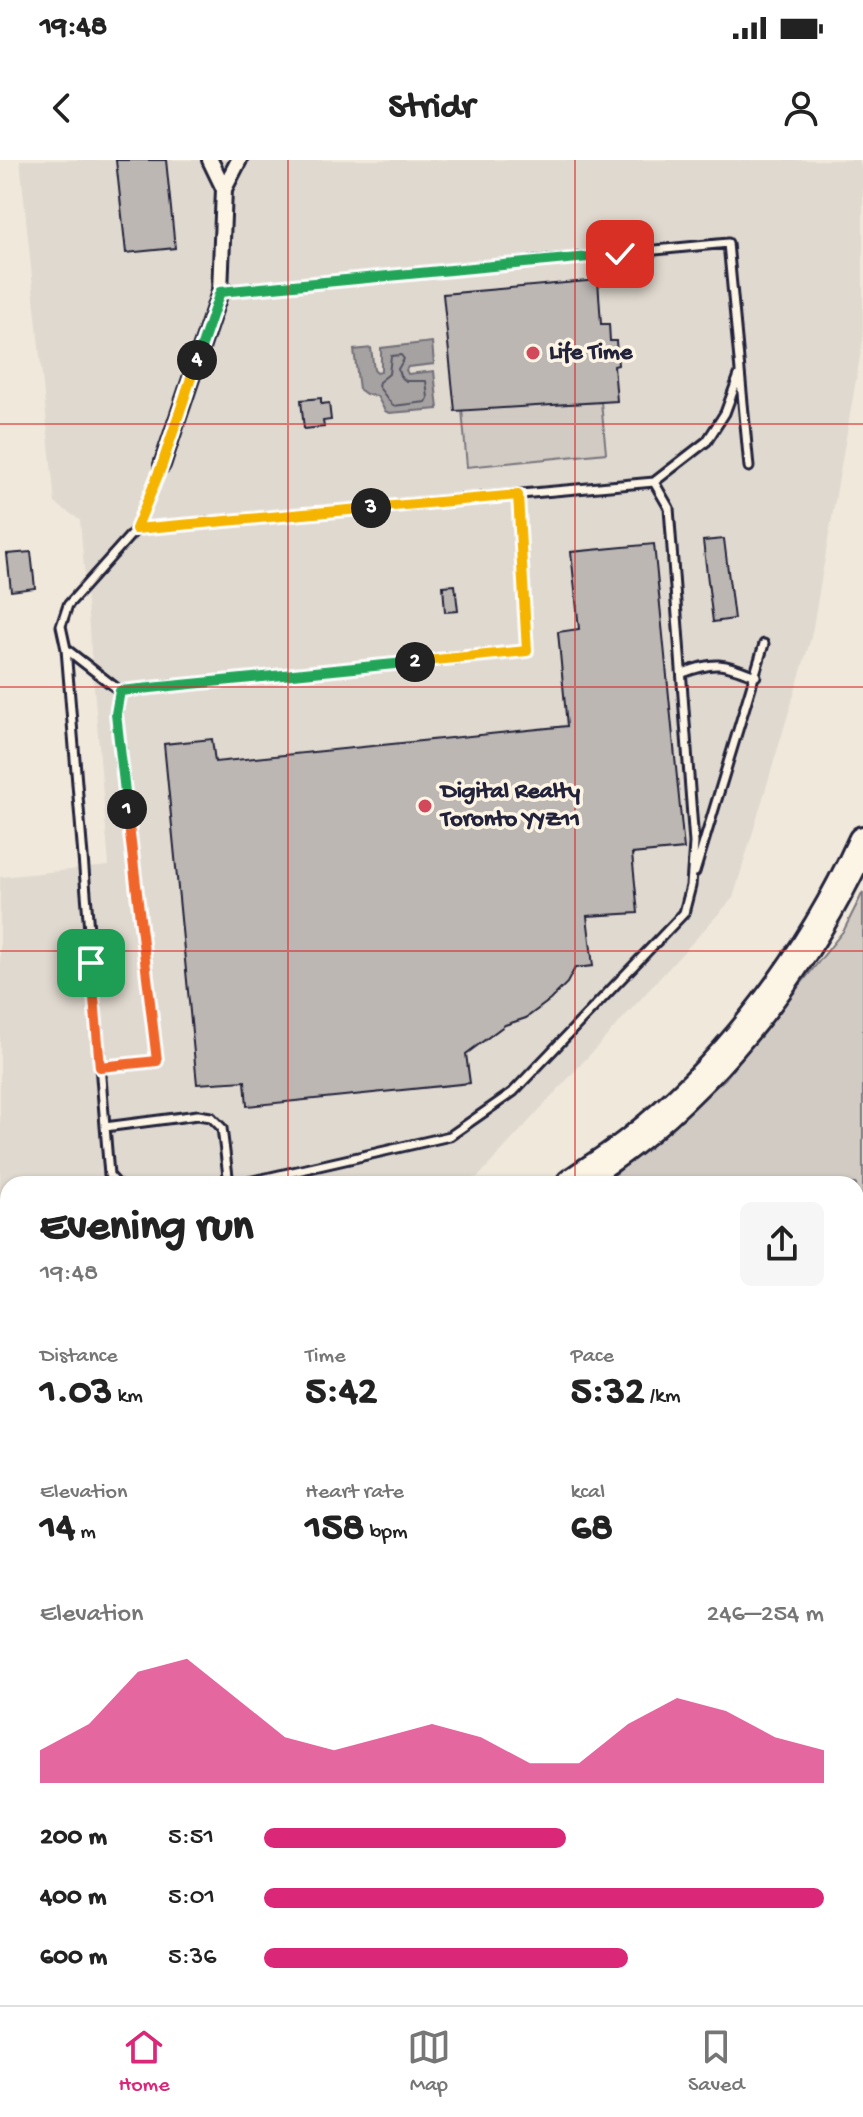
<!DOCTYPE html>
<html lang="en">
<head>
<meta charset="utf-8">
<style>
	:root { --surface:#fff; --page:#f6f6f6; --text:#222; --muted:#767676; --line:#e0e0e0; --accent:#db2777 }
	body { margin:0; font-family:"Gochi Hand",sans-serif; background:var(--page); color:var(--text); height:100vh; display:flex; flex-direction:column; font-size:30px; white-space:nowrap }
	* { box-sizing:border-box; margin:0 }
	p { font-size:26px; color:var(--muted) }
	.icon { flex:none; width:44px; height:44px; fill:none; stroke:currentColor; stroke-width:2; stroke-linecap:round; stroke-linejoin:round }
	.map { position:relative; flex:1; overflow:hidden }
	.panel { position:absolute; left:0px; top:1016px; width:864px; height:830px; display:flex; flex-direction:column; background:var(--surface); border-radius:24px 24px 0 0; box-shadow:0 2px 6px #0004 }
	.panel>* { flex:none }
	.pin { position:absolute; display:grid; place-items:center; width:68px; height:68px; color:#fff; margin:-34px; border-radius:16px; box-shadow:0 4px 12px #0006 }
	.km { position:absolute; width:40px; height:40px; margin:-20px; border-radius:50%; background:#222; color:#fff; font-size:22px; line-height:40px; text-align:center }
	.round { display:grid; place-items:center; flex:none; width:84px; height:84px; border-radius:12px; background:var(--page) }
	.overview { display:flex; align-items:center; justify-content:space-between; height:136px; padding:0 40px }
	h1 { font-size:44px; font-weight:800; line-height:60px }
	.stats { display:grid; grid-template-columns:repeat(3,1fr); gap:12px; height:136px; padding:8px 40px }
	.stats div { display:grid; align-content:center }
	.stats b { font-size:40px; font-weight:800 }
	.stats small { font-size:22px; font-weight:400 }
	.stats p { font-size:22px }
	.chart { height:224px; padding:16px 40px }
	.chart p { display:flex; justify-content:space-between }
	.chart svg { width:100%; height:144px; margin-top:8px; fill:var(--accent); opacity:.7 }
	ul { padding:0 40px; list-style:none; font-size:26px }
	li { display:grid; grid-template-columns:128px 96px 1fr; align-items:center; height:60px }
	li i { height:20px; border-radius:10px; background:var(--accent) }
	.status { display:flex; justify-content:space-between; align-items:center; height:56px; padding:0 40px; background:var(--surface); direction:ltr }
	.status svg { height:22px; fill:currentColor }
	header { display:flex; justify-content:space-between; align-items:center; height:104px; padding:0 40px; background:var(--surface); font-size:36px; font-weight:800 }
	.menu { display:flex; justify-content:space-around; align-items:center; height:112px; border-top:2px solid var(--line); background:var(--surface); font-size:22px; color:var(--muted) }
	.menu a { display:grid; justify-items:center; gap:4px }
	.menu .selected { color:var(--accent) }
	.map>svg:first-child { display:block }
	.built { fill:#e0d9cf }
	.green { fill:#d1cbc3; stroke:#7a767f; stroke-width:2 }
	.water { fill:#a6a2a2; stroke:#716f79; stroke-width:2 }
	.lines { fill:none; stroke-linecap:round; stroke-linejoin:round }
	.shore { stroke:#575564; stroke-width:2 }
	.stream { stroke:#716f79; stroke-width:4 }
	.building { fill:#bcb7b3; stroke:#22223b; stroke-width:2 }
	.service-casing { stroke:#22223b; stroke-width:13 }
	.minor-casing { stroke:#22223b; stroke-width:20 }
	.motorway-casing { stroke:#22223b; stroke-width:34 }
	.service { stroke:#fcf5e5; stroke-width:7 }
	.minor { stroke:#fcf5e5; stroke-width:14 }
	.motorway { stroke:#fcf5e5; stroke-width:28 }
	.split-1-casing { stroke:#fff; stroke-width:16 }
	.split-2-casing { stroke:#fff; stroke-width:16 }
	.split-3-casing { stroke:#fff; stroke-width:16 }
	.split-4-casing { stroke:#fff; stroke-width:16 }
	.split-5-casing { stroke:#fff; stroke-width:16 }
	.split-1 { stroke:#f0652b; stroke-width:10 }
	.split-2 { stroke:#22a559; stroke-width:10 }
	.split-3 { stroke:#f5b400; stroke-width:10 }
	.split-4 { stroke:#f5b400; stroke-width:10 }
	.split-5 { stroke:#22a559; stroke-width:10 }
	.grid { fill:none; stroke:#d62828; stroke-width:2; stroke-opacity:0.55 }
	.poi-dot { fill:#d1495b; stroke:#fcf5e5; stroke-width:3 }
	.labels { text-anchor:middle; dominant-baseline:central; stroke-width:7; stroke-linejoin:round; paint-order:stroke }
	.poi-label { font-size:24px; font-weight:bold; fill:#22223b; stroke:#fcf5e5; text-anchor:start }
</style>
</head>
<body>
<div class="status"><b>19:48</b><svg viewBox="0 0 49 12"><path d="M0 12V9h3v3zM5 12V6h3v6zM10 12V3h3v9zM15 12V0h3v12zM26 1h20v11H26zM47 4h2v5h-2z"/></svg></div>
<header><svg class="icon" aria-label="back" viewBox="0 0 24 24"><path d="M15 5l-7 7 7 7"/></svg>Stridr<svg class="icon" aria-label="person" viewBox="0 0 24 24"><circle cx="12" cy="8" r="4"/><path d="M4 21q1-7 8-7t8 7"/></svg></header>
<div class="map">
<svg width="863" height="1845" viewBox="0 0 863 1845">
	<rect width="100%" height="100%" fill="#efe8db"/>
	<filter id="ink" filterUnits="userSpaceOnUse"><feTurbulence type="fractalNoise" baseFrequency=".0125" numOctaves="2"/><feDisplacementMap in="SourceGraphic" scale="16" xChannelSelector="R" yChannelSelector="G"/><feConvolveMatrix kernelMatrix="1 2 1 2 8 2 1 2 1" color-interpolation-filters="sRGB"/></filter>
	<g filter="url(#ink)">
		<path class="built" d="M 20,0 L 859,0 L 863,13 L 863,180 L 811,478 L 733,738 L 478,1017 L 448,1024 L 8,1024 L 8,1112 L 0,1112 L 0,717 L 109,706 L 80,360 L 55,343 Z"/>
		<path class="green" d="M 601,242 L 606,293 L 467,307 L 462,249 Z
			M 863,732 L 863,1189 L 856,1187 L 856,1024 L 604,1024 L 725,919 L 844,770 Z
			M 0,1218 L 8,1218 L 8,1297 L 0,1297 Z
			M 856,1230 L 863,1232 L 863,1281 L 856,1281 Z
			M 0,1399 L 8,1399 L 8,1508 L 0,1507 Z
			M 856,1420 L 863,1421 L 863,1528 L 856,1530 Z
			M 0,1556 L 8,1557 L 8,1838 L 855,1838 L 861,1845 L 0,1845 Z
			M 863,1566 L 863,1799 L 856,1793 L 856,1568 Z"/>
		<path class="water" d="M 432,182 L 434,204 L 408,207 L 406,210 L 408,214 L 434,211 L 438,249 L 389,253 L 385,251 L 377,236 L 366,234 L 359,229 L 354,190 L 371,188 L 374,210 L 377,213 L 381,212 L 381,188 Z"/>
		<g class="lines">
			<path class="shore" d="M 401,195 L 404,199 L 398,209 L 400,216 L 406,221 L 426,221 L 428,238 L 426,242 L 393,246 L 378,226 L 379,222 L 389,214 L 391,196 Z"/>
			<path class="stream" d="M 235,1845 L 249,1838"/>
		</g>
		<path class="building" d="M 116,0 L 166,0 L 175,88 L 126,93 Z
			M 598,120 L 601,164 L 609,164 L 610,181 L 616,181 L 618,205 L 614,206 L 617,241 L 455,251 L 443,134 Z
			M 321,238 L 321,244 L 329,243 L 331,260 L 323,261 L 324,267 L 304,269 L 301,240 Z
			M 724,379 L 734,459 L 713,462 L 703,381 Z
			M 654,384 L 684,689 L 632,694 L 638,753 L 587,756 L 593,806 L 575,808 L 567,823 L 550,840 L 526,858 L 505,865 L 466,894 L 470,923 L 247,946 L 245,921 L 197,924 L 164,584 L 212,579 L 215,602 L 567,566 L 558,472 L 579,469 L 571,392 Z
			M 31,392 L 35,428 L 11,431 L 7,394 Z
			M 455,425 L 458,451 L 445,452 L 443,426 Z"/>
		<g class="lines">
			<g class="service-casing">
				<path id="service" d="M 220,132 L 728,83 L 749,307
					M 654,322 L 707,281 L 725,253 L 739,215
					M 136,369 L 654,322 L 669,348 L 694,683 L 691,726 L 684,753 L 513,932 L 450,976 L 240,1024
					M 66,489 L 120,531 L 116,554 L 157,901 L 100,907
					M 683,513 C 716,500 724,504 756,516
					M 120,531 L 527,491 L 518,335
					M 695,712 L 764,484
					M 105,967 L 198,955 L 211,957 L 222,968 L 229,1024
					M 117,1024 L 109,1015 L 66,489 L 61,466 L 68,445 L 136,369 L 162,305"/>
			</g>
			<g class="minor-casing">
				<path id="minor" d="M 210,0 L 224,29
					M 162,305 L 220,132 L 224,29 L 239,0"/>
			</g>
			<g class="motorway-casing">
				<path id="motorway" d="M 571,1024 C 591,1010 612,997 631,982 C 730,904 811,796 863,681
					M 0,1191 L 8,1190
					M 856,1205 L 863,1207
					M 856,1312 L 863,1312
					M 0,1323 L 8,1323
					M 0,1374 L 8,1374
					M 856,1393 L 863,1393
					M 0,1529 L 8,1530
					M 856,1550 L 863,1548
					M 856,1809 L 863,1815"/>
			</g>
			<use href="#service" class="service"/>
			<use href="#minor" class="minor"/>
			<use href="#motorway" class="motorway"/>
		</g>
	</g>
	<g class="lines" filter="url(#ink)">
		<g class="split-1-casing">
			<path id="split-1" d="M 91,803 L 100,907 L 157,901 L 127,649"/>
		</g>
		<g class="split-2-casing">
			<path id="split-2" d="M 127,649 L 116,554 L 120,531 L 415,502"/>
		</g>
		<g class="split-3-casing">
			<path id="split-3" d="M 371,348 L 518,335 L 527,491 L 415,502"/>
		</g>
		<g class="split-4-casing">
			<path id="split-4" d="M 197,200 L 162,305 L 136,369 L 371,348"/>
		</g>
		<g class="split-5-casing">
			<path id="split-5" d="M 197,200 L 220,132 L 620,94"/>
		</g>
		<use href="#split-1" class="split-1"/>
		<use href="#split-2" class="split-2"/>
		<use href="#split-3" class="split-3"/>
		<use href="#split-4" class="split-4"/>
		<use href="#split-5" class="split-5"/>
	</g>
	<path class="grid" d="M 288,0 L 288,1024M 575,0 L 575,1024M 0,264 L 863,264M 0,527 L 863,527M 0,791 L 863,791M 0,1054 L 8,1054M 856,1054 L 863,1054M 0,1318 L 8,1318M 856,1318 L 863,1318M 0,1581 L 8,1581M 856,1581 L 863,1581M 288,1838 L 288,1845M 575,1838 L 575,1845"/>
	<g class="poi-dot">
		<circle cx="533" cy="193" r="8"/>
		<circle cx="425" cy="646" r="8"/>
	</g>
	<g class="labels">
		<g class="poi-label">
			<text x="549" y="193">Life Time</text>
			<text x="441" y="632">Digital Realty<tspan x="441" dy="28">Toronto YYZ11</tspan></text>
		</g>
	</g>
</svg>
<div class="pin" style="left:91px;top:803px;background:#1e9e55"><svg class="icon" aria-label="arrive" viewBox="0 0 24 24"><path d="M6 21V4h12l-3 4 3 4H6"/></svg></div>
<div class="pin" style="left:620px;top:94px;background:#d93025"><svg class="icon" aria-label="check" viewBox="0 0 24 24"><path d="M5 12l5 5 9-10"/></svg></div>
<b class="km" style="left:127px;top:649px">1</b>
<b class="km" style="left:415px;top:502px">2</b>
<b class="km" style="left:371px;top:348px">3</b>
<b class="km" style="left:197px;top:200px">4</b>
<section class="panel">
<div class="overview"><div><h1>Evening run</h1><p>19:48</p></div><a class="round"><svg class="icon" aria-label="share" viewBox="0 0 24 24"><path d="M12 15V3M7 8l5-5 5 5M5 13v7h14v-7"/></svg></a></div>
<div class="stats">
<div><p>Distance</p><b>1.03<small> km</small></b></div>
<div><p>Time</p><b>5:42</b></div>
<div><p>Pace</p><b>5:32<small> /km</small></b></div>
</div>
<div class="stats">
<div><p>Elevation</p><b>14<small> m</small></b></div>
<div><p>Heart rate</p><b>158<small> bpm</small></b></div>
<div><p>kcal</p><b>68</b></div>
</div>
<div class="chart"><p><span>Elevation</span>246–254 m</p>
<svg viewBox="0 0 160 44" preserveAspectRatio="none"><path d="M0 44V34L10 26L20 10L30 6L40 18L50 30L60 34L70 30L80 26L90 30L100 38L110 38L120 26L130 18L140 22L150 30L160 34V44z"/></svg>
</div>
<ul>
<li><b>200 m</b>5:51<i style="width:54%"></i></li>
<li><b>400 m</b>5:01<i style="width:100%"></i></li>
<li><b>600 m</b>5:36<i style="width:65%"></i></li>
</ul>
</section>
</div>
<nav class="menu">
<a class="selected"><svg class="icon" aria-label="home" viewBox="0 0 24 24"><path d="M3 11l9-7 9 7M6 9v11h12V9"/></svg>Home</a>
<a><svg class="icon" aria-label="map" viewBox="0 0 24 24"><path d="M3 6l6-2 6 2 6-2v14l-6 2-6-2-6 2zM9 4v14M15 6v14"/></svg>Map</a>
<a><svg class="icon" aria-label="saved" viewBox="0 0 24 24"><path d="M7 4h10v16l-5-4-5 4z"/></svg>Saved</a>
</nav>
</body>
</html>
